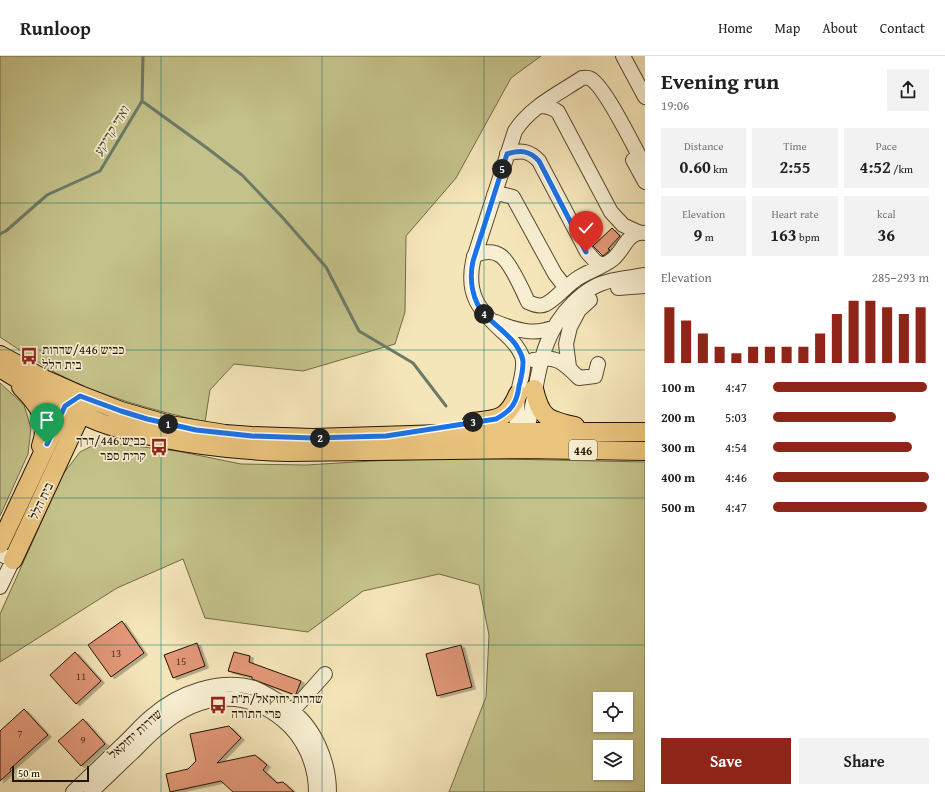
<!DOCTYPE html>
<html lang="en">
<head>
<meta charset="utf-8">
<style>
	:root { --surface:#fff; --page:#f2f2f2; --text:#202124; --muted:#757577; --line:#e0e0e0; --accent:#8f2418 }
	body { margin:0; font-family:"Gentium Book Plus","Frank Ruhl Libre",serif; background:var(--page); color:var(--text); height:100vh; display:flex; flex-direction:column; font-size:15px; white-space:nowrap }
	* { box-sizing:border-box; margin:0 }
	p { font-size:13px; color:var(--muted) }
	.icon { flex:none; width:22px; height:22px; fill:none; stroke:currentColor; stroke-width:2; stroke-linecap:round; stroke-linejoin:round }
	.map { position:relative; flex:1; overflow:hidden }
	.drawer { display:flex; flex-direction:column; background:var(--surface); width:300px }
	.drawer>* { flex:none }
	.tools { position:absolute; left:593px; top:636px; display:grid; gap:8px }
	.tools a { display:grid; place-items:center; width:40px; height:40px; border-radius:0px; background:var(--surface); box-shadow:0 1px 3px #0004; font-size:20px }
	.scale { position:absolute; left:12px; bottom:10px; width:77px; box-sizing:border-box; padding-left:4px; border:2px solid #231300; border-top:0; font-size:11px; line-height:14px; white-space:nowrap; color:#231300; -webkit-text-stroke:3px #f8efd2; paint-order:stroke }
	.pin { position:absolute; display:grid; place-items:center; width:34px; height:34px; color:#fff; margin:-41px -17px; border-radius:50% 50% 50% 0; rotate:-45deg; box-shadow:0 0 4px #0007 }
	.pin .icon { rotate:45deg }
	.km { position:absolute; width:20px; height:20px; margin:-10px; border-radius:50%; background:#222; color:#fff; font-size:11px; line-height:20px; text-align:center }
	.round { display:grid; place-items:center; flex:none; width:42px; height:42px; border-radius:0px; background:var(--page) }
	.summary { display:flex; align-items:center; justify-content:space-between; height:68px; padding:0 16px }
	h1 { font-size:22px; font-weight:600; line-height:30px }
	.stats { display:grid; grid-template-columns:repeat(3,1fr); gap:6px; height:68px; padding:4px 16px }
	.stats div { display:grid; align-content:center; border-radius:0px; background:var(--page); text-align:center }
	.stats b { font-size:17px; font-weight:600 }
	.stats small { font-size:11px; font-weight:400 }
	.stats p { font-size:11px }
	.chart { height:112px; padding:8px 16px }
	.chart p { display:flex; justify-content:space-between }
	.chart svg { width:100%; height:72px; margin-top:4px; stroke:var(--accent); stroke-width:6 }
	.action { display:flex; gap:8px; margin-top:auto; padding:8px 16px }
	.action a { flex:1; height:46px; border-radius:0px; background:var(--accent); color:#fff; font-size:16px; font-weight:600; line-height:46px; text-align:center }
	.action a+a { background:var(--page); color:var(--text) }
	ul { padding:0 16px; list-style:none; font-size:13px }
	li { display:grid; grid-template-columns:64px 48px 1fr; align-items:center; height:30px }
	li i { height:10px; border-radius:5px; background:var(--accent) }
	header { display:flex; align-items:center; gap:24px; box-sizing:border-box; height:56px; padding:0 20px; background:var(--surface); border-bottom:1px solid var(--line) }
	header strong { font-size:19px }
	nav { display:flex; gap:22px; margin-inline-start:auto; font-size:14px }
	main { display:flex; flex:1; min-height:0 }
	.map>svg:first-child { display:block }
	.green { fill:#c4c28a; stroke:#746a45; fill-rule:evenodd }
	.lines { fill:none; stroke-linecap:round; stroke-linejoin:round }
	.stream { stroke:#6c7b68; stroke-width:3 }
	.building { fill:#e39879; stroke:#231300; filter:url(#shadow) }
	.minor-casing { stroke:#58482e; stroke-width:16 }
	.major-casing { stroke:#231300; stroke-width:20 }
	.minor { stroke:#f8efd2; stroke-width:14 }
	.major { stroke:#eac37d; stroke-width:18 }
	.route-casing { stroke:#fff; stroke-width:8 }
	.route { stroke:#1a73e8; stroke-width:5 }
	.grid { fill:none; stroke:#0f766e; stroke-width:1; stroke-opacity:0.55 }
	.labels { text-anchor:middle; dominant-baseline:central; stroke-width:3.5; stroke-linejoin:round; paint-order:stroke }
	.number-label { font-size:11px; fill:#53341e }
	.shield { fill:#f8efd2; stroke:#63553f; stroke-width:1 }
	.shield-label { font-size:12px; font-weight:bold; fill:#231300 }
	.poi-label { font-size:13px; fill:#231300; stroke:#f8efd2; text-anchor:start }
	.street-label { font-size:13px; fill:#231300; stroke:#f8efd2 }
	.water-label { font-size:14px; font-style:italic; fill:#4e503d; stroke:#f8efd2 }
</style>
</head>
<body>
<header>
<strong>Runloop</strong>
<nav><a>Home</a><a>Map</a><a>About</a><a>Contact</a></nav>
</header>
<main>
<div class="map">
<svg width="645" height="736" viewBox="0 0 645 736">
	<defs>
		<filter id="shadow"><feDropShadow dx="3.5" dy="2" stdDeviation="0" flood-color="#0004"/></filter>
	</defs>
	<rect width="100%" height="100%" fill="#f5e6ba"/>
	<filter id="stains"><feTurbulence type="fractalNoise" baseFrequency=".005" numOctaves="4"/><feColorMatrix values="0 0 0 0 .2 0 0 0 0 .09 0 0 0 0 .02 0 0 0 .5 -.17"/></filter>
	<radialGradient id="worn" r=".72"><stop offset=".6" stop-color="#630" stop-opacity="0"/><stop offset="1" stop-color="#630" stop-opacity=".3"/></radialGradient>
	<path class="green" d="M 0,0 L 541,0 L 511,22 L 456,122 L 406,180 L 405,256 L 395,288 L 303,315 L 234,308 L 210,334 L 205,366 C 157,355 98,340 54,316 C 36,305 18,293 0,281 Z
		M 0,327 L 24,349 L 31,372 L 28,398 L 0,460 Z
		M 100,386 L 177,395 L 241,408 L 306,409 L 372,405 L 456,402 L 645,406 L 645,736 L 449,736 L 486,641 L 489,579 L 479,529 L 439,518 L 363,535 L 308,576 L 205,562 L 183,503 L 117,532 L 0,606 L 0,558 L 63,418 L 80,396 ZM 600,643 L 626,643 L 626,669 L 600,669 ZM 600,691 L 626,691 L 626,717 L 600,717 Z"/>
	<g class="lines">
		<path class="stream" d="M 142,45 L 207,92 L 242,119 L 283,162 L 326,211 L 359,275 L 413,307 L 446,350
			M 0,178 L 6,175 L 47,139 L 100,115 L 142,45 L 143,0"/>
	</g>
	<path class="building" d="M 612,172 L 620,180 L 608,193 L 610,194 L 603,200 L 593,190 Z
		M 122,565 L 144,597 L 111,621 L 88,589 Z
		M 197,587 L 205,610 L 173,622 L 164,599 Z
		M 461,589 L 472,631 L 437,640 L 426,598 Z
		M 75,596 L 101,625 L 76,648 L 50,619 Z
		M 234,596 L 250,600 L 249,606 L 301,625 L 296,638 L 295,639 L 252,623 L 252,621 L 228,615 Z
		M 24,653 L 48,679 L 10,713 L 11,715 L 0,725 L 0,675 Z
		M 83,663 L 105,688 L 81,710 L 58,685 Z
		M 229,670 L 241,682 L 217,707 L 255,699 L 267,709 L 263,714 L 277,727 L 283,726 L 294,736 L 233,736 L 221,725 L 170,736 L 166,718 L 188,713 L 196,705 L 190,678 Z"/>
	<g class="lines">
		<g class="minor-casing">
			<path id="minor" d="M 623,0 L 645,41
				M 539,50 C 547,50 552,51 558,56 L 611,156 L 623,169 L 638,176
				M 507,98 C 520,94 529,94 539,105 L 587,196 L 595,205 L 602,209
				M 633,104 L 645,126
				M 645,111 C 635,93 606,32 591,23 C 588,21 585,22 582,22 C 558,38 530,51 515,75 L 473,205 C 466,239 479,254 503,276 C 511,283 518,290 522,300 C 526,312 519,327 518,339 C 517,351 516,364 517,376 C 517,381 519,388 521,393 C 540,344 531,288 573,247 C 579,241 585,236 592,232 C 607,223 628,222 645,219
				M 494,139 L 501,138 L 513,141 L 555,218 L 562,227 L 568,230
				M 474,200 C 482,196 493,194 501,200 C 510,206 523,235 528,246 C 534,249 540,251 546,248 C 555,244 568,228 578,222 C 589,215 603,211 613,203 C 625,193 627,175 645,177
				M 618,232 L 645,230
				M 496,266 C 515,274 535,280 554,271
				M 533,304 C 556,299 563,306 579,322 L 595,320 L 598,308
				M 569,311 L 566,288 L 570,271 L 579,254 L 590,244
				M 0,498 L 13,504 L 0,531
				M 287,661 L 325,618
				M 73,736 C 89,721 105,705 121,690 C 132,680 141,669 152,660 C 178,637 219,622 254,632 C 266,637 277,644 288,652 C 314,669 329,705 329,736
				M 91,736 C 105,723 119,709 133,696 C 142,687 151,677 162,669 C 200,638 244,632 283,664 C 304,681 316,709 316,736"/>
		</g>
		<g class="major-casing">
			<path id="major" d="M 0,299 L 44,323 L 80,339 L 121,355 L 170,369 L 225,378 L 252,380 L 313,382 L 508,376 L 645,376
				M 0,312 C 32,332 64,352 99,366 C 117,373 136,377 155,381 C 199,390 243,395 288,396 L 521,393 L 645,395
				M 21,331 C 39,349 50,364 41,390
				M 534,333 C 541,362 547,364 575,370
				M 472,366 C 498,363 507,364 518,338
				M 0,488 L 65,350
				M 13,504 L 81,358 L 81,346"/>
		</g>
		<use href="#minor" class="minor"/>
		<use href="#major" class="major"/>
	</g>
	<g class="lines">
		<g class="route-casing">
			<path id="route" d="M 47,388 L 65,350 L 80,340 L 121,355 L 147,363 L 196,374 L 252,380 L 313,382 L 386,380 L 496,363 C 511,355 517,347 519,330 C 521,323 523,314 523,306 C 523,300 519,294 516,289 C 508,278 495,269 485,259 C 472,245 469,223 473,205 L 507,98 C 520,94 529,94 539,105 L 586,196"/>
		</g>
		<use href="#route" class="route"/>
	</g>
	<path class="grid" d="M 161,0 L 161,736M 322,0 L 322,736M 484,0 L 484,736M 0,147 L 645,147M 0,294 L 645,294M 0,442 L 645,442M 0,589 L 645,589"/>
	<defs>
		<g id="bus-bare" transform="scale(1.38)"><path d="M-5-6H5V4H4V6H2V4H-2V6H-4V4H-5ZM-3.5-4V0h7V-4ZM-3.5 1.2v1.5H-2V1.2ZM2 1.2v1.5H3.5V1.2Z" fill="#8f2418" stroke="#f8efd2" stroke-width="2.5" paint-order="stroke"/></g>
	</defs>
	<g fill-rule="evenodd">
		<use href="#bus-bare" x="29" y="300"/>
		<use href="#bus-bare" x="159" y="391"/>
		<use href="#bus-bare" x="218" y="649"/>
	</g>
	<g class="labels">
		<g class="number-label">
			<text x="116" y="597">13</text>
			<text x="181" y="605">15</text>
			<text x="81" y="620">11</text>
			<text x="20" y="677">7</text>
			<text x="83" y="684">9</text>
		</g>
		<rect class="shield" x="569" y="384" width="28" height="20" rx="3"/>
		<g class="shield-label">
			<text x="583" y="394">446</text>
		</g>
		<g class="poi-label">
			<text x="42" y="293">כביש 446/שדרות<tspan x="42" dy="15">בית הלל</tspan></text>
			<text x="146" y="384" text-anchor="end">כביש 446/דרך<tspan x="146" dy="15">קרית ספר</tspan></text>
			<text x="231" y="642">שדרות יחזקאל/ת״ת<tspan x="231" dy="15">פרי התורה</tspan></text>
		</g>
		<g class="street-label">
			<text transform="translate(41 445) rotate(-65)">בית הלל</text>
			<text transform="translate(135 678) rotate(-42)">שדרות יחזקאל</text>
		</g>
		<g class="water-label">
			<text transform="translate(111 75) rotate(-59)">ואדי קריקע</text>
		</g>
	</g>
	<rect width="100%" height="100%" filter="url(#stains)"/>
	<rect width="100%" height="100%" fill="url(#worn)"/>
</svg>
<div class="tools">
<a><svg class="icon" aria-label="locate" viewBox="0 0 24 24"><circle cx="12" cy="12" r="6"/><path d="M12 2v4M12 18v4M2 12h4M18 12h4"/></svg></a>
<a><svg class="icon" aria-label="layers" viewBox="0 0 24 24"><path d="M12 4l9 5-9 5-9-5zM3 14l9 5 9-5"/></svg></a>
</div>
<div class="scale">50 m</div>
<div class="pin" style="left:47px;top:388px;background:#1e9e55"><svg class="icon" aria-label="arrive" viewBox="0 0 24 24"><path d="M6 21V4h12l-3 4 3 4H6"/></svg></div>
<div class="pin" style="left:586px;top:196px;background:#d93025"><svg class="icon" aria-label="check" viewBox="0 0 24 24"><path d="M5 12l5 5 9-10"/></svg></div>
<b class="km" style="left:168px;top:368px">1</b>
<b class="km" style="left:320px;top:382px">2</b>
<b class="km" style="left:473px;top:366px">3</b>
<b class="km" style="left:484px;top:258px">4</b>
<b class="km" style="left:502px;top:113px">5</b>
</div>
<section class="drawer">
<div class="summary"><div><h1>Evening run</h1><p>19:06</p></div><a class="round"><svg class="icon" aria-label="share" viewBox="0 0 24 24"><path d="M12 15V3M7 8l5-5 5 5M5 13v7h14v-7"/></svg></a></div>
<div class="stats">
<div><p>Distance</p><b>0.60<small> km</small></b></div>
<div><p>Time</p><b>2:55</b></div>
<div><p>Pace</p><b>4:52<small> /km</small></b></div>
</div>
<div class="stats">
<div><p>Elevation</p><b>9<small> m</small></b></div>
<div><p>Heart rate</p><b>163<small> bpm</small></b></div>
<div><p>kcal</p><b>36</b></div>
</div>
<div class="chart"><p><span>Elevation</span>285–293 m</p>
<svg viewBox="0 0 160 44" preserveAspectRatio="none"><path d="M5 44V10M15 44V18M25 44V26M35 44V34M45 44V38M55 44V34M65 44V34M75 44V34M85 44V34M95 44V26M105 44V14M115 44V6M125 44V6M135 44V10M145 44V14M155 44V10"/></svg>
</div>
<ul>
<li><b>100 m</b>4:47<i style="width:99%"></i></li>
<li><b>200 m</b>5:03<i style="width:79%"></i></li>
<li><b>300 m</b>4:54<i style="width:89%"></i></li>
<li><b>400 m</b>4:46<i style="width:100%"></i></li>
<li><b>500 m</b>4:47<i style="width:99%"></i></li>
</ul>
<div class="action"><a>Save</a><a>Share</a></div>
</section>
</main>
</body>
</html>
